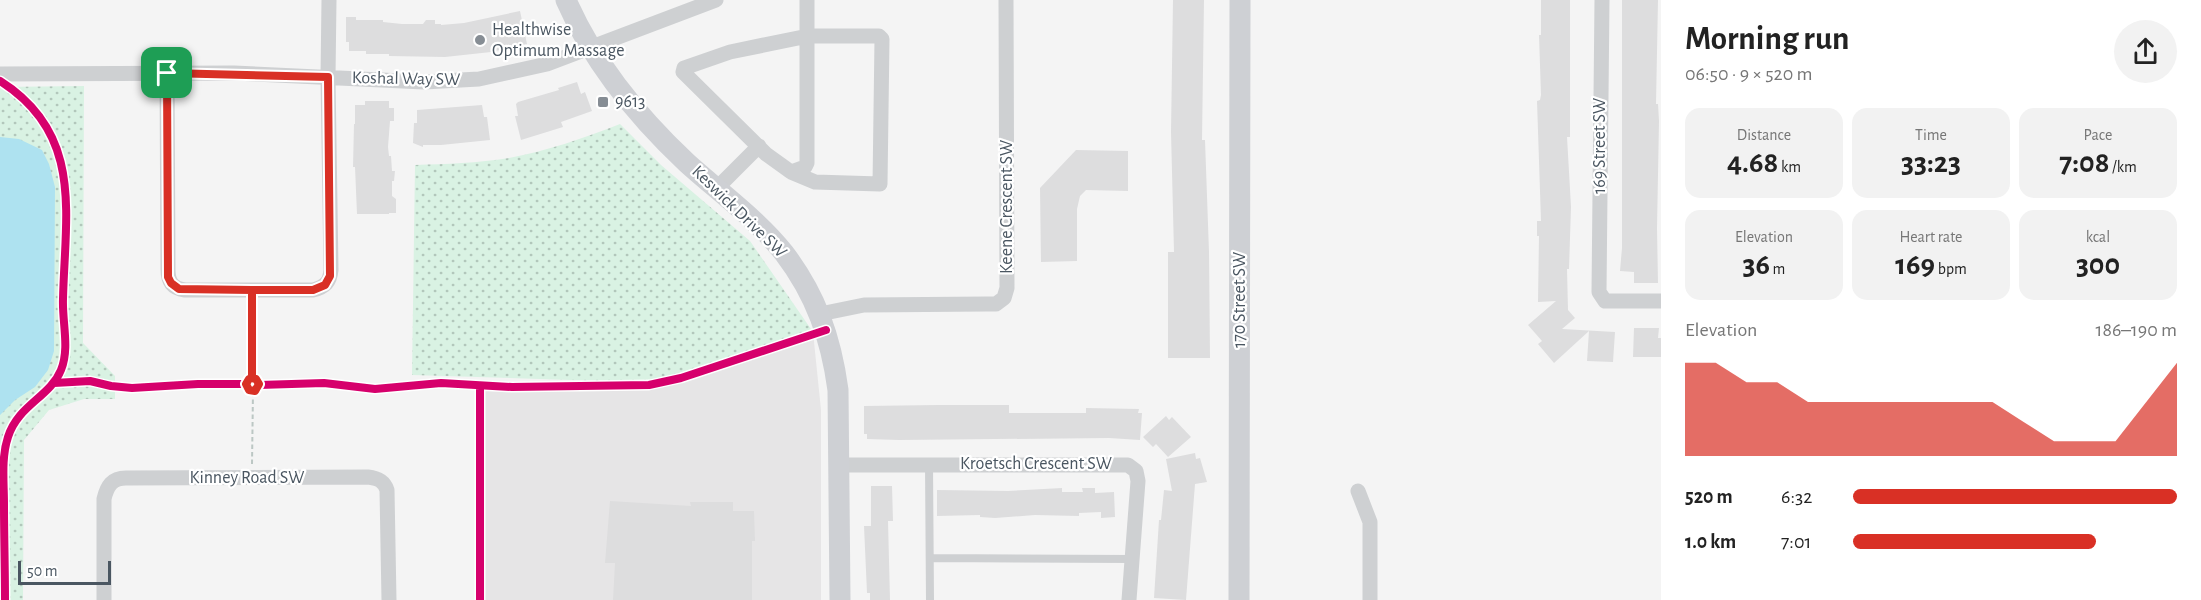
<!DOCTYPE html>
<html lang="en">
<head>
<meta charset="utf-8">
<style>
	:root { --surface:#fff; --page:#f2f2f2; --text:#222; --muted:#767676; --accent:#d93025 }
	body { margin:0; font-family:"Alegreya Sans",sans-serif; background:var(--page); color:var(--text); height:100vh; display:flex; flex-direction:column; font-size:22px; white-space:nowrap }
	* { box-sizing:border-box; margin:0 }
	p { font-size:20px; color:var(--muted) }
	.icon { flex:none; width:33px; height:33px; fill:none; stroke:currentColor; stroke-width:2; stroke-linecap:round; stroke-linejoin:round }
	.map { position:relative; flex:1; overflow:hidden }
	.side { display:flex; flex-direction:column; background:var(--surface); width:540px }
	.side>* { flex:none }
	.scale { position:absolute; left:18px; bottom:15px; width:93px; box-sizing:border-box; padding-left:6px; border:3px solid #4a5661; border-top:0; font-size:16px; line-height:21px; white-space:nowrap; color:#4a5661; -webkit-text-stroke:4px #fff; paint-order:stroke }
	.pin { position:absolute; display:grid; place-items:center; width:51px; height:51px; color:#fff; margin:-26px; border-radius:12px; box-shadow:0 3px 9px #0006 }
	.round { display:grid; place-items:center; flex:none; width:63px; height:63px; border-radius:32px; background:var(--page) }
	.headline { display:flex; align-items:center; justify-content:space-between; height:102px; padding:0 24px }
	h1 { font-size:33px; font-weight:700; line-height:45px }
	.metrics { display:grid; grid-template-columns:repeat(3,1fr); gap:9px; height:102px; padding:6px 24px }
	.metrics div { display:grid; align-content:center; border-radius:15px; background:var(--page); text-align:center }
	.metrics b { font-size:30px; font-weight:700 }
	.metrics small { font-size:16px; font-weight:400 }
	.metrics p { font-size:16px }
	.chart { height:168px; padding:12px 24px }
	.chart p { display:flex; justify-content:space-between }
	.chart svg { width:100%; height:108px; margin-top:6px; fill:var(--accent); opacity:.7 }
	ul { padding:0 24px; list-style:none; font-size:20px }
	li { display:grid; grid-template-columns:96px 72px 1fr; align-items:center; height:45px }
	li i { height:15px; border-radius:8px; background:var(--accent) }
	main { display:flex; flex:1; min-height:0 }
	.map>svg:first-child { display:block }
	.education { fill:#e6e5e6 }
	.grass { fill:url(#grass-dots) }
	.water { fill:#aee2f0 }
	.building { fill:#ddddde }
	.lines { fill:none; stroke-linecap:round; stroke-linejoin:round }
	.path { stroke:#bcc7c4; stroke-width:2; stroke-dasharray:4.5 3; stroke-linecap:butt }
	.lane { stroke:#ced0d2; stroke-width:8 }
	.street { stroke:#ced0d2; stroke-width:15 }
	.secondary { stroke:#ced0d4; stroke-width:21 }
	.cycleway-casing { stroke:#fff; stroke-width:11 }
	.cycleway { stroke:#d6006c; stroke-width:8 }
	.route-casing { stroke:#fff; stroke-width:12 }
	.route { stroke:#d93025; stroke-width:8 }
	.poi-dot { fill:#868d94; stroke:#fff; stroke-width:2 }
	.labels { text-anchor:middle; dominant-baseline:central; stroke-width:4.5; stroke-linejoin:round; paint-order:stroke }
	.poi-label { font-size:18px; fill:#4a5661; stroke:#fff; text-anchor:start }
	.street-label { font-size:18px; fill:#4a5661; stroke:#fff }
</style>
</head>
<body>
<main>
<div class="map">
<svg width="1661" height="600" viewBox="0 0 1661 600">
	<defs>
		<pattern id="grass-dots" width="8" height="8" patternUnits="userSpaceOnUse" patternTransform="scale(1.5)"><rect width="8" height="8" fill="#d9f2e3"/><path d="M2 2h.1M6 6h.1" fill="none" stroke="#b2c7bb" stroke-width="1.8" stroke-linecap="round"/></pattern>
	</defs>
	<rect width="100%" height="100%" fill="#f4f4f4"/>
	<path class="education" d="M 813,332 L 821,410 L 821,600 L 485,600 L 480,386 L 666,383 Z"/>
	<path class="grass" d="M 84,86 L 83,343 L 115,376 L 115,399 L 84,399 L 49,410 L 24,440 L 23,600 L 0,600 L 0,87 Z
		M 620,124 L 661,165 L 750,241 L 813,332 L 666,383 L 412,375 L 415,165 C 446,164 478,163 509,158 C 547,151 584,138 620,124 Z"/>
	<path class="water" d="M 0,137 L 19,139 L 42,150 L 49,164 L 55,187 L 54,351 L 48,370 L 35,387 L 15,400 L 0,415 Z"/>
	<path class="building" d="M 1173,0 L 1204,0 L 1202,140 L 1205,140 L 1209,252 L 1210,358 L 1168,358 L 1168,252 L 1174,252 L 1171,132 Z
		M 1541,0 L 1570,0 L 1570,137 L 1567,137 L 1571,207 L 1569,269 L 1567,269 L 1568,310 L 1575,318 L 1562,329 L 1615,332 L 1613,362 L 1587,361 L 1589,331 L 1554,363 L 1538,344 L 1542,341 L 1528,325 L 1556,301 L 1538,302 L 1539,236 L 1537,236 L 1537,221 L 1541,221 L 1537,101 L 1540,100 L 1541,95 L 1539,35 L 1541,35 Z
		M 1622,0 L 1658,0 L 1656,104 L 1658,104 L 1659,121 L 1657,228 L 1658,283 L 1634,283 L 1634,272 L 1620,271 L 1622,248 Z
		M 520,11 L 527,44 L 491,52 L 445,57 L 389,56 L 389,54 L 366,54 L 366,51 L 349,51 L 349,42 L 346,42 L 346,17 L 356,17 L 356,20 L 383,20 L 383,22 L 402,24 L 423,24 L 426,20 L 435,20 L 435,24 L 441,24 L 441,25 L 464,23 Z
		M 577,82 L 581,94 L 585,92 L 592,111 L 561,122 L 563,127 L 521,140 L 515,116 L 518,116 L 516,104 L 518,102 L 559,90 L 558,88 Z
		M 365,101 L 389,101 L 389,108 L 394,108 L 394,121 L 390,121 L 388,147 L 389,156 L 391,156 L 392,171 L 395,171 L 394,181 L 392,181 L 392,196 L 396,199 L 396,213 L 389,213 L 389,214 L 357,214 L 355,167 L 353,167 L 354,124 L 355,124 L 355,105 L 365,105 Z
		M 482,105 L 484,117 L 487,117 L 490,140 L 441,145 L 423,145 L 423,147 L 413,143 L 414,123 L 417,123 L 417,110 Z
		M 1076,150 L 1128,151 L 1128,191 L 1086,190 L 1080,196 L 1077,209 L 1077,261 L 1041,262 L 1040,188 Z
		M 1634,328 L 1659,328 L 1658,338 L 1661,338 L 1661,357 L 1633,357 Z
		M 938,405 L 1009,405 L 1009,413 L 1086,413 L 1086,408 L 1139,409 L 1138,413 L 1142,413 L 1140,440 L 1109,438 L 899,440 L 867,439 L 867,434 L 864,434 L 864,406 Z
		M 1166,416 L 1169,420 L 1172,417 L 1191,437 L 1168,457 L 1156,444 L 1153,447 L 1143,437 Z
		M 1195,453 L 1196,459 L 1200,458 L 1207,482 L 1195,484 L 1186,600 L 1154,598 L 1159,520 L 1161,520 L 1164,490 L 1172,491 L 1166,459 Z
		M 871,486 L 892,486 L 893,521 L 888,521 L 890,600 L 870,600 L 870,593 L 867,593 L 864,526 L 871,526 Z
		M 1062,488 L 1062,492 L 1083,492 L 1082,488 L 1095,488 L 1095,493 L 1114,492 L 1115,517 L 1101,518 L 1101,512 L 1079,513 L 1079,516 L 1035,515 L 995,518 L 980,517 L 980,515 L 937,516 L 937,490 L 1008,491 Z
		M 610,501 L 691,506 L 690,502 L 733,502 L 733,511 L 754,511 L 755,541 L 752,541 L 752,600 L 613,600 L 615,563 L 605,563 Z"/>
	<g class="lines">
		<path class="path" d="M 252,303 L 252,378
			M 252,464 L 253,391"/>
		<path class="lane" d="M 929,464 L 930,600
			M 930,558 L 1132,559"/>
		<path class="street" d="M 1602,0 L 1599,292 L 1605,301 L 1661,301
			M 167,73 L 168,269 C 168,282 172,288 185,290 L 313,290 C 325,287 330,282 331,270 L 328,77 L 329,0
			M 0,74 L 234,73 L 424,82 L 479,79 L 547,64 L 716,0
			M 791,172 L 815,182 L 880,184 L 882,39 L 879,36 L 808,36 L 730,52 L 684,68 L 683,72 L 766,154 L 791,172 L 805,167 L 807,163 L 807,0
			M 717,188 L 759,146
			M 820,314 L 864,305 L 987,304 L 996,304 L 1004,298 L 1007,288 L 1006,0
			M 840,465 L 1128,465 L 1136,471 L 1138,481 L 1129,600
			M 1358,491 L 1370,522 L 1370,600
			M 104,600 L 104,499 C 107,486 112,478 126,478 L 368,477 C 378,478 384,481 387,490 L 389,600"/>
		<path class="secondary" d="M 566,0 C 593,62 638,117 687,163 C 719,192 757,219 784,253 C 816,295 831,338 838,390 L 840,600
			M 1239,600 L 1240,0"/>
		<g class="cycleway-casing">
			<path id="cycleway" d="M 0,81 C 84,134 65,214 63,299 C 62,322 70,348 61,370 C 50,397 18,405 8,437 C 1,458 4,482 4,505 C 4,536 5,568 5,600
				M 54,383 L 90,381 L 111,386 L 132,388 L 198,384 L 246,384
				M 259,385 L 324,383 L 375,389 L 441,383 L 512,387 L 649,385 L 681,378 L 826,330
				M 480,600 L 480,386"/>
		</g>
		<use href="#cycleway" class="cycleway"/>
	</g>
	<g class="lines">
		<g class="route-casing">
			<path id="route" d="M 167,73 L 168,277 L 171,283 L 179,289 L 252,290 L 252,378 L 249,379 L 246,384 L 249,390 L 255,391 L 259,384 L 256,379 L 252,378 L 252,290 L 313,290 L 325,285 L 330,276 L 328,77 L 167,73"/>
		</g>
		<use href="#route" class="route"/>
	</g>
	<g class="poi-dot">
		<circle cx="480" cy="40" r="6"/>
		<rect x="597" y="96" width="12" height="12" rx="3"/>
	</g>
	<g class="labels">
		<g class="poi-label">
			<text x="492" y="30">Healthwise<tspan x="492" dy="21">Optimum Massage</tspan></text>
			<text x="615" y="102">9613</text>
		</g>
		<g class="street-label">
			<text transform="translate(406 79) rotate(1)">Koshal Way SW</text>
			<text transform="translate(1600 146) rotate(-90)">169 Street SW</text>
			<text transform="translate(1007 207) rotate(-90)">Keene Crescent SW</text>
			<text transform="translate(739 212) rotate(44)">Keswick Drive SW</text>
			<text transform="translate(1240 300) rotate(-90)">170 Street SW</text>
			<text x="1036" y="464">Kroetsch Crescent SW</text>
			<text x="247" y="478">Kinney Road SW</text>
		</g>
	</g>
</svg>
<div class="scale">50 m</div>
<div class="pin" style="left:167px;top:73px;background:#1e9e55"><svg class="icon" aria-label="arrive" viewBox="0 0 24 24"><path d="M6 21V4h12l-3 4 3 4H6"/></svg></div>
</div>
<section class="side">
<div class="headline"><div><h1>Morning run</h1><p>06:50 · 9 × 520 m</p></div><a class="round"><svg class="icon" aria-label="share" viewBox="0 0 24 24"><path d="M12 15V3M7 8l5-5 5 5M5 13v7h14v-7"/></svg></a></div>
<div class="metrics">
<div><p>Distance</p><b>4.68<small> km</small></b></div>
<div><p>Time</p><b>33:23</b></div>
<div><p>Pace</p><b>7:08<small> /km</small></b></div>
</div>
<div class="metrics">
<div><p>Elevation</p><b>36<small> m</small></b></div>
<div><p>Heart rate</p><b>169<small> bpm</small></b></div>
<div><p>kcal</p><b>300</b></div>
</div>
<div class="chart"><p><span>Elevation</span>186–190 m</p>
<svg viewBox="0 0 160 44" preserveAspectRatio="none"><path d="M0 44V6L10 6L20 14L30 14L40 22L50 22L60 22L70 22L80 22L90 22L100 22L110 30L120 38L130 38L140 38L150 22L160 6V44z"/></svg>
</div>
<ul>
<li><b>520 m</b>6:32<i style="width:100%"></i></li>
<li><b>1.0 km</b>7:01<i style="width:75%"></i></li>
</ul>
</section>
</main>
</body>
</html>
